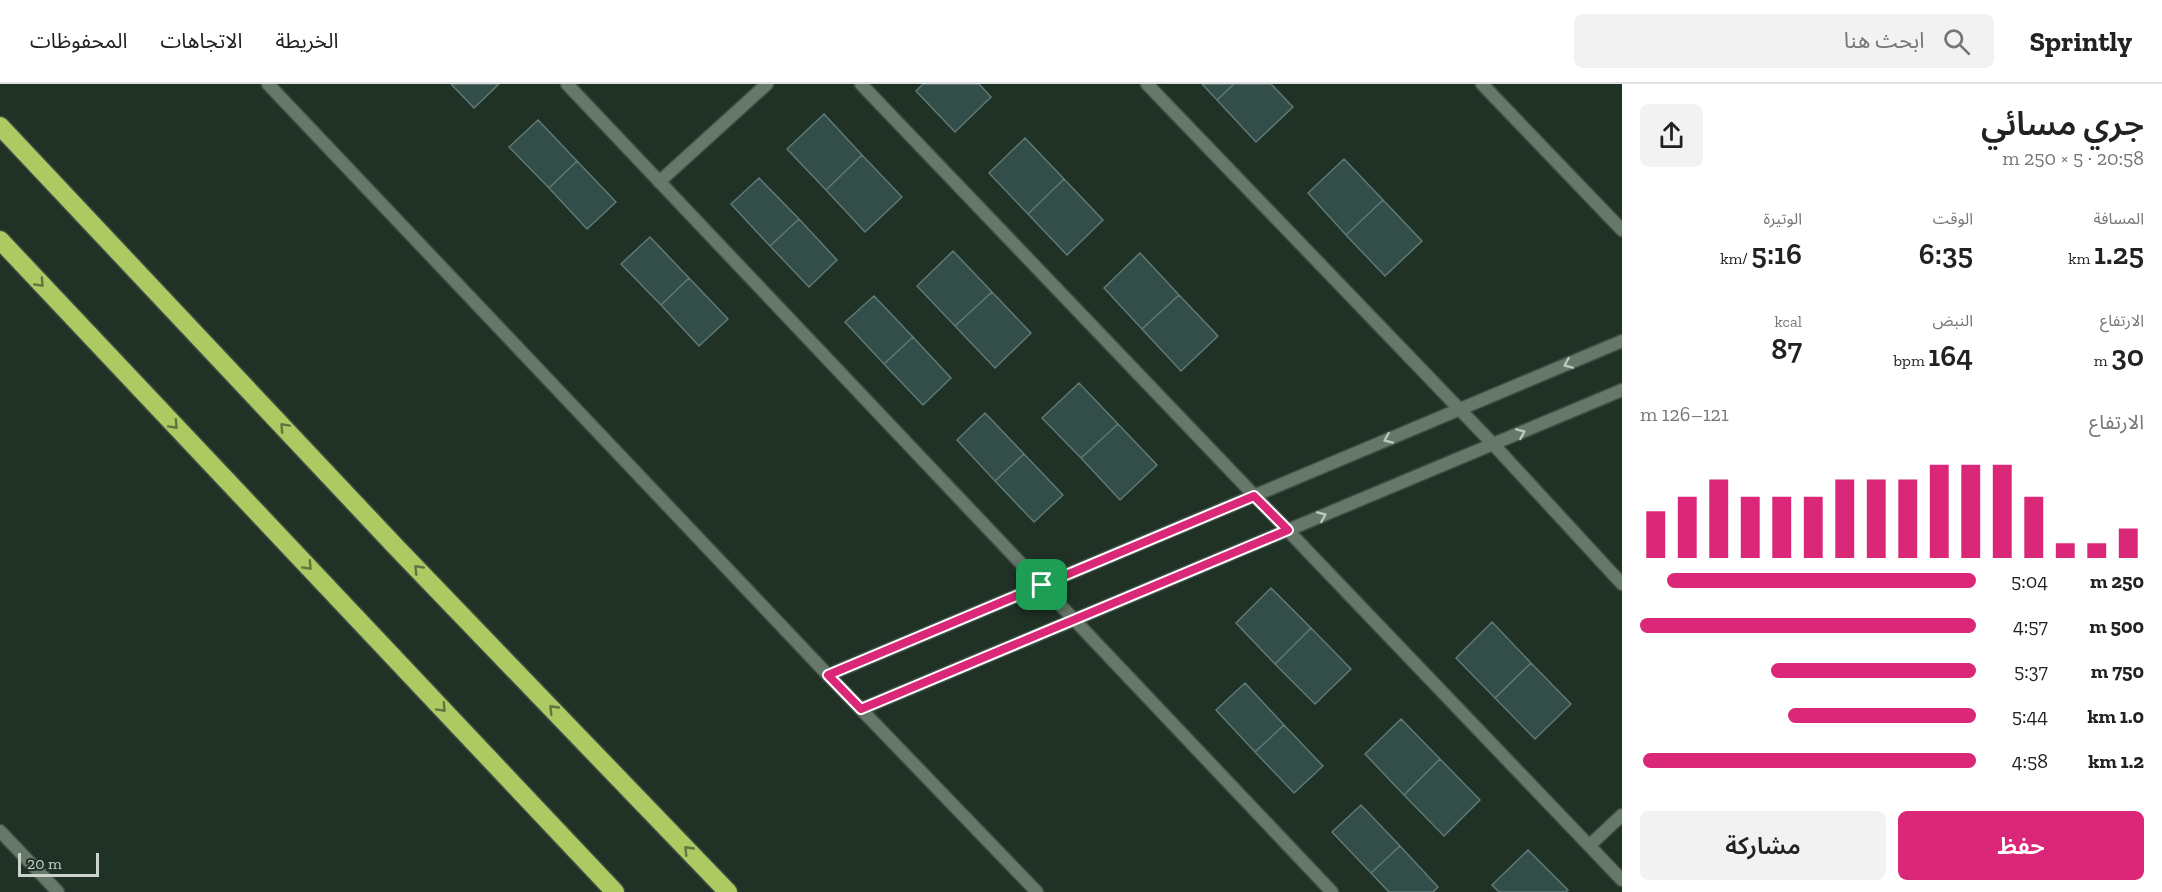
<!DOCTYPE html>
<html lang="ar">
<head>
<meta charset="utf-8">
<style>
	:root { --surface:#fff; --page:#f2f2f2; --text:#222; --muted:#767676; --line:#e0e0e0; --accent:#db2777 }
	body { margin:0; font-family:"Zilla Slab","Noto Sans Arabic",serif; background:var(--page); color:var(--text); direction:rtl; height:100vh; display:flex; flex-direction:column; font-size:22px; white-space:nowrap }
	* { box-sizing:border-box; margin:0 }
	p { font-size:20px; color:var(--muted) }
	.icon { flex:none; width:33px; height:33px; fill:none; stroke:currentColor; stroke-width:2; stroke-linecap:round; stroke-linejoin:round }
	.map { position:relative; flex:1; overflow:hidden; direction:ltr }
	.sheet { display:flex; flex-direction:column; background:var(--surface); width:540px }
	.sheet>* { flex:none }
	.scale { position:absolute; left:18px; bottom:15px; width:81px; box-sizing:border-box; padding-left:6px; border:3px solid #cad4cc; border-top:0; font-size:16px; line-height:21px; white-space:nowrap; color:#cad4cc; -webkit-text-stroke:4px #203226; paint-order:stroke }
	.pin { position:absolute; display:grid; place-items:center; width:51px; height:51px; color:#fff; margin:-26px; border-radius:12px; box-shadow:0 3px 9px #0006 }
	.round { display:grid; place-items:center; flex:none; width:63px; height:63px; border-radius:9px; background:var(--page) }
	.headline { display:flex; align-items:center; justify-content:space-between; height:102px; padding:0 18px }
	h1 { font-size:33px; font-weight:600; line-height:45px }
	.stats { display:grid; grid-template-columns:repeat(3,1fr); gap:9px; height:102px; padding:6px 18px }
	.stats div { display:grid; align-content:center }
	.stats b { font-size:30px; font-weight:600 }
	.stats small { font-size:16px; font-weight:400 }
	.stats p { font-size:16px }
	.chart { height:168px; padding:12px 18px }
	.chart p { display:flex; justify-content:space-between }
	.chart svg { width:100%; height:108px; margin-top:6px; stroke:var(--accent); stroke-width:6 }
	.action { display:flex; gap:12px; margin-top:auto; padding:12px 18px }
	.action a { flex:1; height:69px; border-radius:9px; background:var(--accent); color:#fff; font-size:24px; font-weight:600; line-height:69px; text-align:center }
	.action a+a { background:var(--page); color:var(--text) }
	ul { padding:0 18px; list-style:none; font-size:20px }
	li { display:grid; grid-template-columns:96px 72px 1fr; align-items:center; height:45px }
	li i { height:15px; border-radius:8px; background:var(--accent) }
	header { display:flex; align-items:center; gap:36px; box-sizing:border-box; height:84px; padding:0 30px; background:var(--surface); border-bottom:2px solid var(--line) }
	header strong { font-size:28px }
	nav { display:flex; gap:33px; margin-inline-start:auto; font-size:21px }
	.search { width:420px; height:54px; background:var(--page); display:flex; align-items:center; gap:15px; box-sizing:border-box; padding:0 21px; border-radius:9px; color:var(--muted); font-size:22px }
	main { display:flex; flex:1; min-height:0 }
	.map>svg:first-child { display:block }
	.building { fill:#334d49; stroke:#5f7a76; stroke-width:1.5 }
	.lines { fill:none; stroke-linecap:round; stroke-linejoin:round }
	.minor-casing { stroke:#3f4e44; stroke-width:15 }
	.motorway-casing { stroke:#3f4e44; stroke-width:21 }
	.minor { stroke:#65786a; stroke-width:12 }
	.motorway { stroke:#adc961; stroke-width:18 }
	.oneway { stroke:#5f7641 }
	.oneway2 { stroke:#bbc6bd }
	.route-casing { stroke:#fff; stroke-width:12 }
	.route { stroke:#db2777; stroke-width:8 }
</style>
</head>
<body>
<header>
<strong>Sprintly</strong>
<div class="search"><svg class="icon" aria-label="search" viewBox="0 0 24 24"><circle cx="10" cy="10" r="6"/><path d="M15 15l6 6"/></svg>ابحث هنا</div>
<nav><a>الخريطة</a><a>الاتجاهات</a><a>المحفوظات</a></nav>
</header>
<main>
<section class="sheet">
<div class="headline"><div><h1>جري مسائي</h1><p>20:58 · 5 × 250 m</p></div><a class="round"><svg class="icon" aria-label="share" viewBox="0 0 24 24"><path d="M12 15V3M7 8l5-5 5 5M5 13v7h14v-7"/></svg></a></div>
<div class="stats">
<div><p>المسافة</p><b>1.25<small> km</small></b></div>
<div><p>الوقت</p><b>6:35</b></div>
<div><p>الوتيرة</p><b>5:16<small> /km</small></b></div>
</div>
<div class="stats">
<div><p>الارتفاع</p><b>30<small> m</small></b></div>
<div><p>النبض</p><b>164<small> bpm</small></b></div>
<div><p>kcal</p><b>87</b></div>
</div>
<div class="chart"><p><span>الارتفاع</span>121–126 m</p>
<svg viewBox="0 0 160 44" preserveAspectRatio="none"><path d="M5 44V25M15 44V19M25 44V12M35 44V19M45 44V19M55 44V19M65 44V12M75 44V12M85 44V12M95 44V6M105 44V6M115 44V6M125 44V19M135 44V38M145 44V38M155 44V32"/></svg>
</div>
<ul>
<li><b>250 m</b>5:04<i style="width:92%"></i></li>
<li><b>500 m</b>4:57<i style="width:100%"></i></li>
<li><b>750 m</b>5:37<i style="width:61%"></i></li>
<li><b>1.0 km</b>5:44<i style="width:56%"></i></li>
<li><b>1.2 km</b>4:58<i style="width:99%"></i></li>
</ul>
<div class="action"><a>حفظ</a><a>مشاركة</a></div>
</section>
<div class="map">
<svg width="1622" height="808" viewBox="0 0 1622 808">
	<rect width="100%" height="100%" fill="#203226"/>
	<path class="building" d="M 451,0 L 499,0 L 474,24 Z
		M 923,0 L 979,0 L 991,13 L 955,48 L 916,7 Z
		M 1202,0 L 1234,0 L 1217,16 Z
		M 1234,0 L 1271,0 L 1293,23 L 1256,58 L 1217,16 Z
		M 824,30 L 862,71 L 826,106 L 787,65 Z
		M 538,36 L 577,77 L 549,104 L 509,63 Z
		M 1025,54 L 1064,95 L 1028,130 L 989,89 Z
		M 862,71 L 902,113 L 865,148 L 826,106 Z
		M 1344,75 L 1383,116 L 1346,151 L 1308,109 Z
		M 577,77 L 616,118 L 587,145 L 549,104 Z
		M 759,94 L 799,135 L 770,162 L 731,120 Z
		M 1064,95 L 1103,136 L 1067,171 L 1028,130 Z
		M 1383,116 L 1422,157 L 1385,192 L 1346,151 Z
		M 799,135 L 837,176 L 809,203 L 770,162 Z
		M 650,153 L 689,194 L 661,221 L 621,180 Z
		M 953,167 L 992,208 L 955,242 L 917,202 Z
		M 1140,169 L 1179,211 L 1142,245 L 1104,204 Z
		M 689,194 L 728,235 L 699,262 L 661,221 Z
		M 992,208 L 1031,249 L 995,284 L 955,242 Z
		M 1179,211 L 1218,252 L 1181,287 L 1142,245 Z
		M 874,212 L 913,253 L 884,280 L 845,238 Z
		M 913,253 L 951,294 L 923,321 L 884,280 Z
		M 1079,299 L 1118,340 L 1081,374 L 1042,334 Z
		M 985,329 L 1024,370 L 995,397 L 957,356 Z
		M 1118,340 L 1157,381 L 1120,416 L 1081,374 Z
		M 1024,370 L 1063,411 L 1034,438 L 995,397 Z
		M 1271,504 L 1311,544 L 1275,580 L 1236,539 Z
		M 1492,538 L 1531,579 L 1495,614 L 1456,574 Z
		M 1311,544 L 1351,585 L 1315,620 L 1275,580 Z
		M 1531,579 L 1571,620 L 1535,655 L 1495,614 Z
		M 1245,599 L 1284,641 L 1255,668 L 1216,626 Z
		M 1401,635 L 1440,675 L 1404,711 L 1365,670 Z
		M 1284,641 L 1323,682 L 1294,709 L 1255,668 Z
		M 1440,675 L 1480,716 L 1444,752 L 1404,711 Z
		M 1361,721 L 1400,762 L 1371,789 L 1332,748 Z
		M 1400,762 L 1438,803 L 1433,808 L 1389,808 L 1371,789 Z
		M 1528,766 L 1568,806 L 1566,808 L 1499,808 L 1492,801 Z"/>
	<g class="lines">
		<g class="minor-casing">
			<path id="minor" d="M 268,0 L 828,591 L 1037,808
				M 567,0 L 1332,808
				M 861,0 L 1622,796
				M 1147,0 L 1493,360 L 1622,500
				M 1482,0 L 1622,146
				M 659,98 L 767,0
				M 828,591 L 1622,257
				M 861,625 L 1622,306
				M 0,747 L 58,808
				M 1590,761 L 1622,731"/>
		</g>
		<g class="motorway-casing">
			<path id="motorway" d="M 0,42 L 396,463 L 728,808
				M 0,156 L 615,808"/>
		</g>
		<use href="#minor" class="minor"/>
		<use href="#motorway" class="motorway"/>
	</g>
	<defs><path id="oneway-chevron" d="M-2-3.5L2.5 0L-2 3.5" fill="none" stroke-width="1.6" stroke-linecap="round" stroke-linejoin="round" transform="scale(1.5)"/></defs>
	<g class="oneway">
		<use href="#oneway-chevron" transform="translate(40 199) rotate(47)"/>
		<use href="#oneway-chevron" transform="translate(174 341) rotate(47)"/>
		<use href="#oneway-chevron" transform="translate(284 343) rotate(-133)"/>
		<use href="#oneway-chevron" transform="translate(308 482) rotate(47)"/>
		<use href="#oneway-chevron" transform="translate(418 485) rotate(-134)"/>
		<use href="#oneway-chevron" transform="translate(442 624) rotate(47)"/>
		<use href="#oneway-chevron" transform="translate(553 625) rotate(-134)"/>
		<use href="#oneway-chevron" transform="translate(688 766) rotate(-134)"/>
	</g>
	<g class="oneway2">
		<use href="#oneway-chevron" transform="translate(1568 280) rotate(157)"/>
		<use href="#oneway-chevron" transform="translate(1521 349) rotate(-23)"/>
		<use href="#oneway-chevron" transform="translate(1388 355) rotate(157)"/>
		<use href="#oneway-chevron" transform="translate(1322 432) rotate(-23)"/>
	</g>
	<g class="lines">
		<g class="route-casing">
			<path id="route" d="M 1254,412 L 1288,446 L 861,625 L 828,591 Z"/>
		</g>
		<use href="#route" class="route"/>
	</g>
</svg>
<div class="scale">20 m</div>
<div class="pin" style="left:1042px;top:501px;background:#1e9e55"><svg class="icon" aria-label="arrive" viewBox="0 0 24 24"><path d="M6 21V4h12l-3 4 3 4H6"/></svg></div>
</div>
</main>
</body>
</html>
